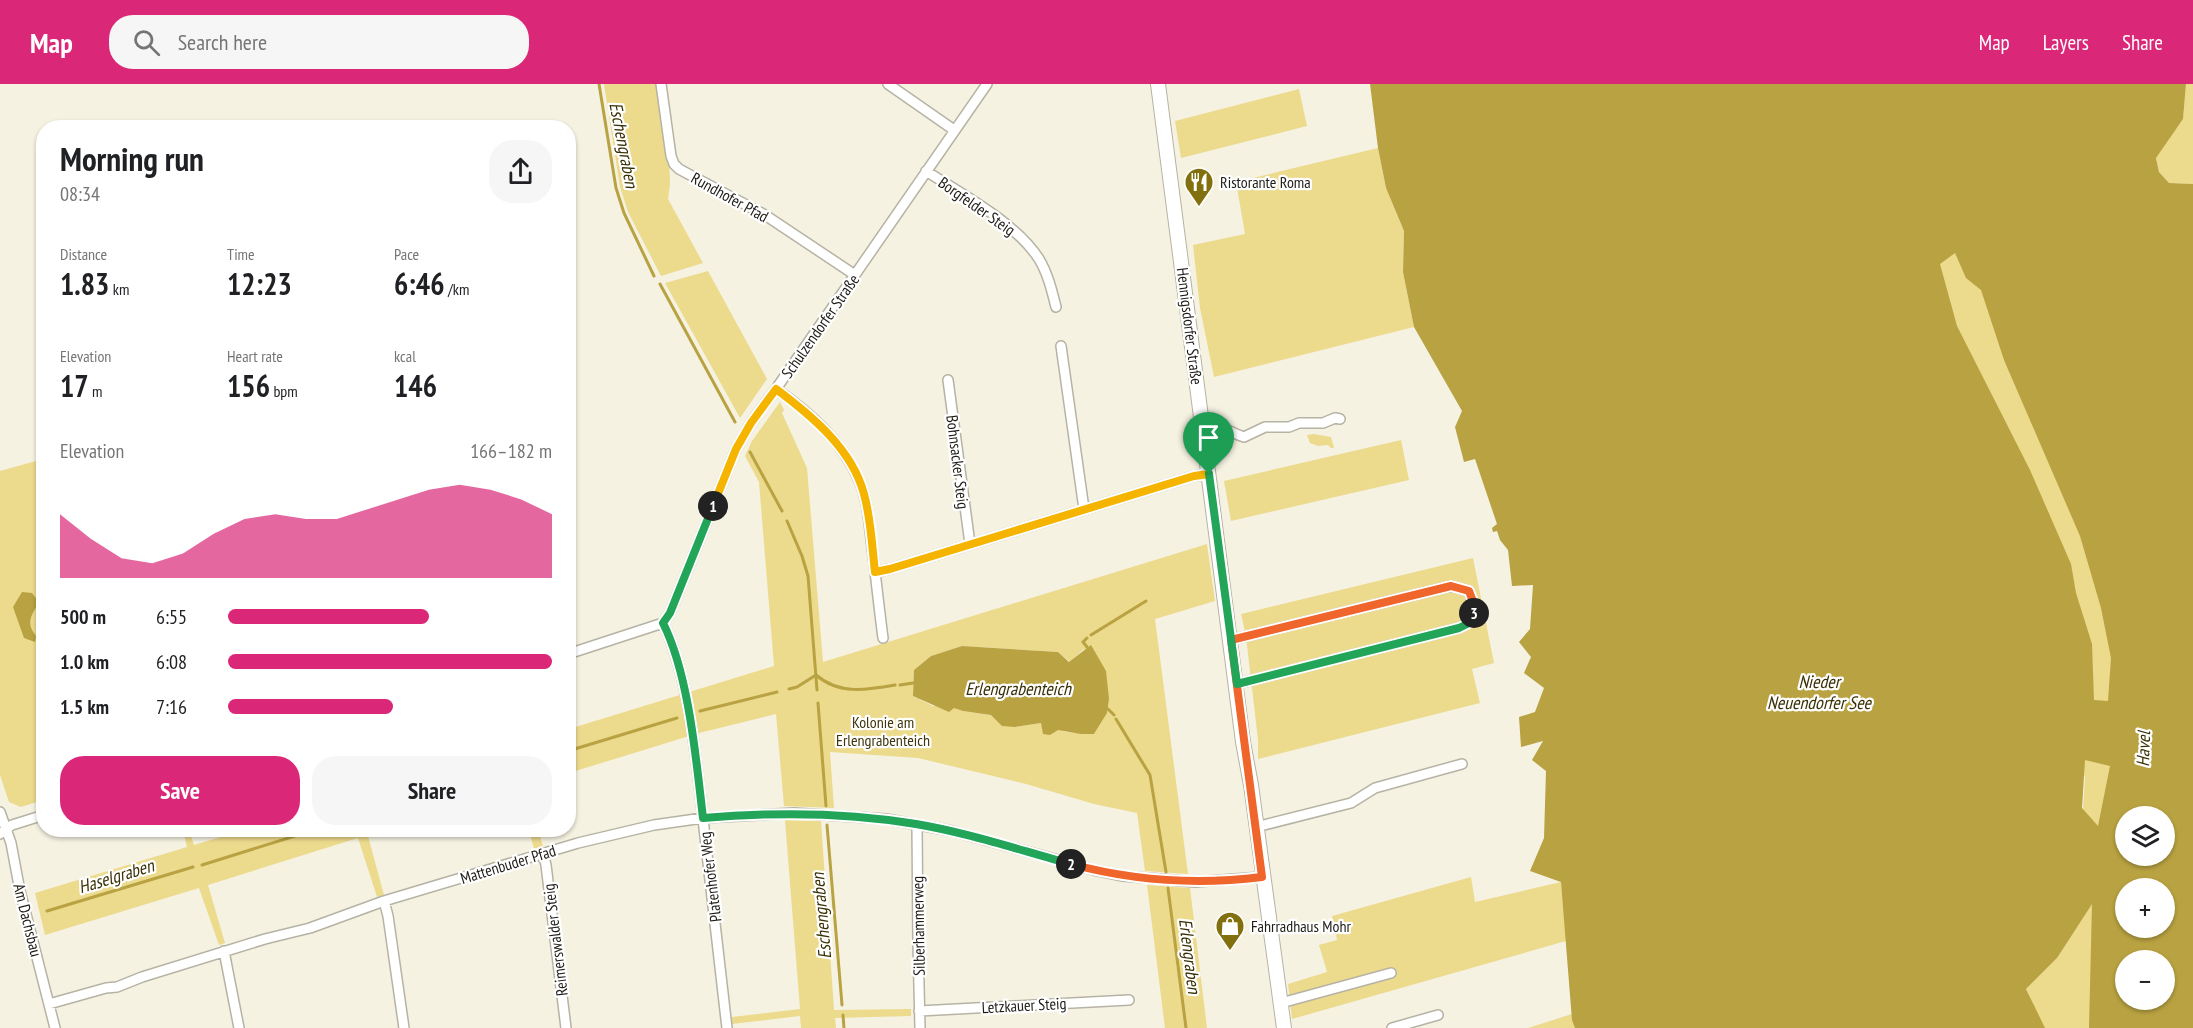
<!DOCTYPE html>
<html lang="en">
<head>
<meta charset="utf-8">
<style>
	:root { --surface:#fff; --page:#f6f6f6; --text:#202124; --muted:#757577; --accent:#db2777 }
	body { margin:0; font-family:"PT Sans Narrow",sans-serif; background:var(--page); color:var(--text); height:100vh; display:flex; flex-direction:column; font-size:22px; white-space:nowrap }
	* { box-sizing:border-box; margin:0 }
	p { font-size:20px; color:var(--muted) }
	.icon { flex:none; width:33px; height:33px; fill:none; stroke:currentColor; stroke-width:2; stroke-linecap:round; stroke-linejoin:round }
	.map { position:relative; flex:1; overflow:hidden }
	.details { position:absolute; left:36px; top:36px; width:540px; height:717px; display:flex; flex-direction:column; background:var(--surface); border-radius:24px; box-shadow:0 2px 4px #0004 }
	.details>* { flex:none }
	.buttons { position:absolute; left:2115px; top:722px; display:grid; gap:12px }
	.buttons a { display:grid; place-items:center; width:60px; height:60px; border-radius:50%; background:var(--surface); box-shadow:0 2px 4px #0004; font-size:30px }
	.pin { position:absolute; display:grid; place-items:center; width:51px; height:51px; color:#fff; margin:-62px -26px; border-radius:50% 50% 50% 0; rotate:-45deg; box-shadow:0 0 6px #0007 }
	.pin .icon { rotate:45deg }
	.km { position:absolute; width:30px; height:30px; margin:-15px; border-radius:50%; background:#222; color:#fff; font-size:16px; line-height:30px; text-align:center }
	.round { display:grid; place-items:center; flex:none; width:63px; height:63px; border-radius:24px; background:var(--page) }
	.head { display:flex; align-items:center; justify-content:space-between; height:102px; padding:0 24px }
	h1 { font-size:33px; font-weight:800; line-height:45px }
	.metrics { display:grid; grid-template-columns:repeat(3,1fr); gap:9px; height:102px; padding:6px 24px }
	.metrics div { display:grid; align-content:center }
	.metrics b { font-size:30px; font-weight:800 }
	.metrics small { font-size:16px; font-weight:400 }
	.metrics p { font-size:16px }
	.chart { height:168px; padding:12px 24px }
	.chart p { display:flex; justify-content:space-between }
	.chart svg { width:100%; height:108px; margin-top:6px; fill:var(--accent); opacity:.7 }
	.action { display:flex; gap:12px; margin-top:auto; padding:12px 24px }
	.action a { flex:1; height:69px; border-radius:24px; background:var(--accent); color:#fff; font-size:24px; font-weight:800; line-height:69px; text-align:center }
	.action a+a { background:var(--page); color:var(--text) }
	ul { padding:0 24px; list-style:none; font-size:20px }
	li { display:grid; grid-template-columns:96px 72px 1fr; align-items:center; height:45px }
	li i { height:15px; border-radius:8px; background:var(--accent) }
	header { display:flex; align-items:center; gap:36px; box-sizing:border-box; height:84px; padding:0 30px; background:var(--accent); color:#fff }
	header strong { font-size:28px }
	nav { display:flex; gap:33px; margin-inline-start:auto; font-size:21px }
	.search { width:420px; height:54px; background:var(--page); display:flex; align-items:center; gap:15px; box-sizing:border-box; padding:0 21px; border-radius:24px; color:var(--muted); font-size:22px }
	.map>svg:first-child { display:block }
	.green { fill:#ecda8d; fill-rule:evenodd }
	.water { fill:#b8a241; fill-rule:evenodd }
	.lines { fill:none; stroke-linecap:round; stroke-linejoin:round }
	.stream { stroke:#b8a241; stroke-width:3 }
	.minor-casing { stroke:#b6b3a4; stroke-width:12 }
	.secondary-casing { stroke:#b6b3a4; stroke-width:16 }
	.minor { stroke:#fff; stroke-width:9 }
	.secondary { stroke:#fff; stroke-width:14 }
	.split-1-casing { stroke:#fff; stroke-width:12 }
	.split-2-casing { stroke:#fff; stroke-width:12 }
	.split-3-casing { stroke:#fff; stroke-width:12 }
	.split-4-casing { stroke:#fff; stroke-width:12 }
	.split-1 { stroke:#f5b400; stroke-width:8 }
	.split-2 { stroke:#22a559; stroke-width:8 }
	.split-3 { stroke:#f0652b; stroke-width:8 }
	.split-4 { stroke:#22a559; stroke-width:8 }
	.labels { text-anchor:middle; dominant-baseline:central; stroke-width:4.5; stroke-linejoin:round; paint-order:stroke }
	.poi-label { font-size:16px; fill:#1e1c17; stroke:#fff; text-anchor:start }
	.street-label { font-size:16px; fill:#1e1c17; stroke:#fff }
	.park-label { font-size:16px; fill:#3e350b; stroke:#fff }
	.water-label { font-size:18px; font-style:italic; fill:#393005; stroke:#fff }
</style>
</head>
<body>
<header>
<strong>Map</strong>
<div class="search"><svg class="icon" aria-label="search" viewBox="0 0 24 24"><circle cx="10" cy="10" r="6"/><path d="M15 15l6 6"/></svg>Search here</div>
<nav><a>Map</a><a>Layers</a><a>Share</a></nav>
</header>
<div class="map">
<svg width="2193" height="944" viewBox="0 0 2193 944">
	<rect width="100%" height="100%" fill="#f6f2e2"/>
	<path class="green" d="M 604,0 L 659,0 L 669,74 L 670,100 L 668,115 L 703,179 L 661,192 L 628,128 L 620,103 Z
		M 2186,0 L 2193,0 L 2193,100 L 2169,99 L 2159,88 L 2156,73 L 2183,35 Z
		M 1299,5 L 1307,42 L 1181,74 L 1175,37 Z
		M 1378,64 L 1386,104 L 1404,147 L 1403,188 L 1414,243 L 1214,293 L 1200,224 L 1193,161 L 1245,150 L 1236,98 Z
		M 1943,161 L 1970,167 L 2087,458 L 2117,575 L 2099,846 L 2099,944 L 2031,944 L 2035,925 L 2026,905 L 2057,874 L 2080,768 L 2085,694 L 2064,606 L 1925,189 Z
		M 708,187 L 767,295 L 740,334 L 665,199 Z
		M 780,318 L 784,326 L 782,329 L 807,384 L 823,578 L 1207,460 L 1215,517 L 1155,535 L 1188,790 L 1145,787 L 1137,729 L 1094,720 L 1026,700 L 918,674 L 830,668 L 834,724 L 784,722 L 776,630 L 699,649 L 569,689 L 569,645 L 774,582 L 759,398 L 745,372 L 752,357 ZM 962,562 L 1058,568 L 1070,578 L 1084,565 L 1109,615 L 1107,629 L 1094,650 L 1066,648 L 1041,639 L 1015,643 L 991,631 L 963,627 L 954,623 L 933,622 L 913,612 L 914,586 L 931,572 Z
		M 1314,350 L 1331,353 L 1334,364 L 1331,364 L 1328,361 L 1318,362 L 1310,359 L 1307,351 Z
		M 1401,356 L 1409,396 L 1231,437 L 1224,397 Z
		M 43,375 L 43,716 L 21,723 L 9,718 L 0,691 L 0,387 Z
		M 1473,474 L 1494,579 L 1472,585 L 1480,619 L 1258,675 L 1258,656 L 1246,552 L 1241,530 Z
		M 785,736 L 821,737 L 834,926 L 911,925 L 911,932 L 835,934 L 836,944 L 801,944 L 800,932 L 732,940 L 732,933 L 800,925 Z
		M 183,746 L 189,746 L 194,761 L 244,746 L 387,746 L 368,752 L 384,811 L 377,813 L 358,754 L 208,801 L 225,859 L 219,861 L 199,804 L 45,851 L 35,809 L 187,763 Z
		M 529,746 L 538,746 L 543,762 L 534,765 Z
		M 1471,793 L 1475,818 L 1561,798 L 1565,842 L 1575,868 L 1572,926 L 1566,857 L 1292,935 L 1288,900 L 1327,888 L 1319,861 L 1337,856 L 1332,832 Z
		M 1147,801 L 1190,804 L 1207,944 L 1165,944 Z
		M 1572,930 L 1573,936 L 1592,944 L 1528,944 Z"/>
	<path class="water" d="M 1370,0 L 2186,0 L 2183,35 L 2156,74 L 2159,88 L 2169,99 L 2193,100 L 2193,944 L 2089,944 L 2092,820 L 2057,874 L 2026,905 L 2045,944 L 1575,944 L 1572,936 L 1561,798 L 1530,787 L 1544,754 L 1546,687 L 1532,676 L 1543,657 L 1521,663 L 1519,633 L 1535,628 L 1544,604 L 1524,589 L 1531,573 L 1519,558 L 1530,545 L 1533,501 L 1512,502 L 1508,466 L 1500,456 L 1497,447 L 1493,448 L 1492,444 L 1497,440 L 1475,375 L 1464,378 L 1455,343 L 1462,327 L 1414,243 L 1403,188 L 1404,147 L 1386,104 L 1378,64 ZM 1955,169 L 1966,194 L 1981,206 L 2004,276 L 2080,452 L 2101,524 L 2111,574 L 2108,617 L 2094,616 L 2092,560 L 2076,509 L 2071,480 L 2030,386 L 1957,242 L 1940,180 ZM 2085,676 L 2110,682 L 2098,742 L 2082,724 ZM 2126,732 L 2164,732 L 2164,771 L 2126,771 ZM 2126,804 L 2164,804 L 2164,843 L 2126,843 ZM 2126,876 L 2164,876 L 2164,915 L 2126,915 Z
		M 22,508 L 32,509 L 39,518 C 32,531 25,538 36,552 L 35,558 L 24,554 L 13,523 Z
		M 43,550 L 43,617 L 37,567 Z
		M 1091,561 L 1106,587 L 1109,615 L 1107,629 L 1094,650 L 1081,650 L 1058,646 L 1050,651 L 1043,650 L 1041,639 L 1015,643 L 1002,642 L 991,631 L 963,627 L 954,624 L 949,628 L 913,612 L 914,586 L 931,572 L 962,562 L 1058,568 L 1069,578 Z"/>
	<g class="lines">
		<path class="stream" d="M 599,0 L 616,104 L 624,129 L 654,192
			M 660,200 L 735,338
			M 750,368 L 782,427
			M 787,437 L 802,472 L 808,492 L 817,606
			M 1091,551 L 1146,517
			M 1087,563 L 1083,558 L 1087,554
			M 900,601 L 913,599
			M 789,605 L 797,603 L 816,591 C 839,611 867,606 895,601
			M 818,619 L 826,722
			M 1108,625 L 1114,631
			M 700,627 L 777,608
			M 1116,635 L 1150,691 L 1166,788
			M 568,667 L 677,634
			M 827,741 L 842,921
			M 202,781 L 314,746
			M 1168,804 L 1186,944
			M 47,827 L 193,783
			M 843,931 L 844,944"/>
		<g class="minor-casing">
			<path id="minor" d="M 661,0 L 671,72 L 674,80 L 679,85 L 765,131 L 855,191
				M 888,0 L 954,46
				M 926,87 C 963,111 1015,138 1039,175 C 1048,190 1052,207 1056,223
				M 1061,262 L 1084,425
				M 948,296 L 970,460
				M 776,305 C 810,329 842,357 859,396 C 868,417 869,440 872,463 C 876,494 879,524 883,554
				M 1203,343 C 1225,340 1225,347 1244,353 L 1265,343 L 1289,343 L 1299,339 L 1323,339 L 1335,334 L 1340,335
				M 875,488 L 890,485 L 1194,392 L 1209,390
				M 663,539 C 689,592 696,675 703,735 C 711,805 719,874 727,944
				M 1231,556 L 1451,502 L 1469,507 C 1475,523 1476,536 1459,544 L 1237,600
				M 568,570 L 663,539 L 670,529 L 736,365 L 751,339 L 778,302 L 987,0
				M 0,728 L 11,759 L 20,807 L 55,944
				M 917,740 L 918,860 L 920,944
				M 1256,743 L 1351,719 L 1375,704 L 1462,680
				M 0,750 L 12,741 L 44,731
				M 543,769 L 546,781 L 566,944
				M 384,817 L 388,832 L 404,944
				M 224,867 L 239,944
				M 1281,919 L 1391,889
				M 49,920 L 106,904 L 117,903 L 142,893 L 265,855 L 310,844 L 384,817 L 578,759 L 654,741 L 703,734 L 794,729 L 886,735 L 952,747 L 1094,786 L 1123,792 L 1195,798 L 1262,793
				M 919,927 L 1129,916
				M 1392,944 L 1438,931"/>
		</g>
		<g class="secondary-casing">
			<path id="secondary" d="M 1158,0 L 1243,658 L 1251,701 L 1284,944"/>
		</g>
		<use href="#minor" class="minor"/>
		<use href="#secondary" class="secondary"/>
	</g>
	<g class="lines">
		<g class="split-1-casing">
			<path id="split-1" d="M 713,422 L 736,365 L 751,339 L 776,305 C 812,332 852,365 864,410 C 871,435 872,462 875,488 L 890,485 L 1194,392 L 1209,390"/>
		</g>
		<g class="split-2-casing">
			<path id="split-2" d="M 713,422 L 670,529 L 663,539 C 689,591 696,675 703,734 C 774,728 845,728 916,740 C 969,749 1019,766 1071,780"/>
		</g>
		<g class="split-3-casing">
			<path id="split-3" d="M 1071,780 C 1134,797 1197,801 1262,793 L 1231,556 L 1451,502 L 1469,507 L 1474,520 L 1474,529"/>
		</g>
		<g class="split-4-casing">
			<path id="split-4" d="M 1209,390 L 1237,600 L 1459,544 L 1467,540 L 1474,529"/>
		</g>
		<use href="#split-1" class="split-1"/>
		<use href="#split-2" class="split-2"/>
		<use href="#split-3" class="split-3"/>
		<use href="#split-4" class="split-4"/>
	</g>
	<defs>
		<g id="restaurant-pin" transform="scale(1.5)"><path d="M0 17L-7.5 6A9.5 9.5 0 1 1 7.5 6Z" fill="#826f0d" stroke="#fff"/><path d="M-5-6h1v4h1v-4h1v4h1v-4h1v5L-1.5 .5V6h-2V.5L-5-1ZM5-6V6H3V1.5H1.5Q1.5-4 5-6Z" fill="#fff"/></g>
		<g id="shop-pin" transform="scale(1.5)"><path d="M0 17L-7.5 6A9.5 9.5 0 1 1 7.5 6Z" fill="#826f0d" stroke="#fff"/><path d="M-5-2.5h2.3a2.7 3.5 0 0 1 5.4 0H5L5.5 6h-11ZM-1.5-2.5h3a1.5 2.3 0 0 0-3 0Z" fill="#fff"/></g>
	</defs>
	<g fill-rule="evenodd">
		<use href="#restaurant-pin" x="1199" y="98"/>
		<use href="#shop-pin" x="1230" y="842"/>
	</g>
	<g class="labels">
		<g class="poi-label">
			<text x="1220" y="98">Ristorante Roma</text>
			<text x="1251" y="842">Fahrradhaus Mohr</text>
		</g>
		<g class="street-label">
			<text transform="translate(730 113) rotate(29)">Rundhofer Pfad</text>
			<text transform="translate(977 122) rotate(35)">Borgfelder Steig</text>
			<text transform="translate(820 242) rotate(-55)">Schulzendorfer Straße</text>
			<text transform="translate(1190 242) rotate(83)">Hennigsdorfer Straße</text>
			<text transform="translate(958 378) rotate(83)">Bohnsacker Steig</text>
			<text transform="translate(508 780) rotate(-17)">Mattenbuder Pfad</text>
			<text transform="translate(710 793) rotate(-97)">Platenhofer Weg</text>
			<text transform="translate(28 836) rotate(76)">Am Dachsbau</text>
			<text transform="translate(918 842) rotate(-91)">Silberhammerweg</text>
			<text transform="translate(555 856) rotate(-97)">Reimerswalder Steig</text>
			<text transform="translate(1024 921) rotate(-3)">Letzkauer Steig</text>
		</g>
		<g class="park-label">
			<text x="883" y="638">Kolonie am<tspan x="883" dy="18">Erlengrabenteich</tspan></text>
		</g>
		<g class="water-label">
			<text transform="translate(624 61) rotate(79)">Eschengraben</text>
			<text x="1819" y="597">Nieder<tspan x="1819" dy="21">Neuendorfer See</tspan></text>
			<text x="1018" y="604">Erlengrabenteich</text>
			<text transform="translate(2143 665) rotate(-88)">Havel</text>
			<text transform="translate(116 792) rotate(-17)">Haselgraben</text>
			<text transform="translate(821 832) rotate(-95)">Eschengraben</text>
			<text transform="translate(1190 872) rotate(83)">Erlengraben</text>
		</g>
	</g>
</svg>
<div class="buttons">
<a><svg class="icon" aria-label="layers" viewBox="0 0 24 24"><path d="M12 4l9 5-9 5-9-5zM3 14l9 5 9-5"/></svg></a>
<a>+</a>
<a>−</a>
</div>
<div class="pin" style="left:1209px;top:390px;background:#1e9e55"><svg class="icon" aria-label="arrive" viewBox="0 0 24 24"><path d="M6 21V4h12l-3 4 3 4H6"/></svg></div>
<b class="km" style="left:713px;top:422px">1</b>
<b class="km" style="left:1071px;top:780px">2</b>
<b class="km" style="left:1474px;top:529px">3</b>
<section class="details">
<div class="head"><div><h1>Morning run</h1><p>08:34</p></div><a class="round"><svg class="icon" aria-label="share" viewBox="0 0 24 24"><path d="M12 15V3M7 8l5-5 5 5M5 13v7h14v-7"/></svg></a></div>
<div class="metrics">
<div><p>Distance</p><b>1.83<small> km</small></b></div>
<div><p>Time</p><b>12:23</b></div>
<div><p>Pace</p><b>6:46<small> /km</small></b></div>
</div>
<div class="metrics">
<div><p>Elevation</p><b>17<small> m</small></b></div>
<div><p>Heart rate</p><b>156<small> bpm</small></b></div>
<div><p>kcal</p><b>146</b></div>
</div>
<div class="chart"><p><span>Elevation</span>166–182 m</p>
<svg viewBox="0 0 160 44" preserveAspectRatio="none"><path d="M0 44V18L10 28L20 36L30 38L40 34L50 26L60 20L70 18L80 20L90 20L100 16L110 12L120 8L130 6L140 8L150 12L160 18V44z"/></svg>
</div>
<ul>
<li><b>500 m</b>6:55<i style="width:62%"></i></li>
<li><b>1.0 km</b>6:08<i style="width:100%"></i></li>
<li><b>1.5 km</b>7:16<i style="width:51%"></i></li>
</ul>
<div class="action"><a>Save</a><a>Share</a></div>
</section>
</div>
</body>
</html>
